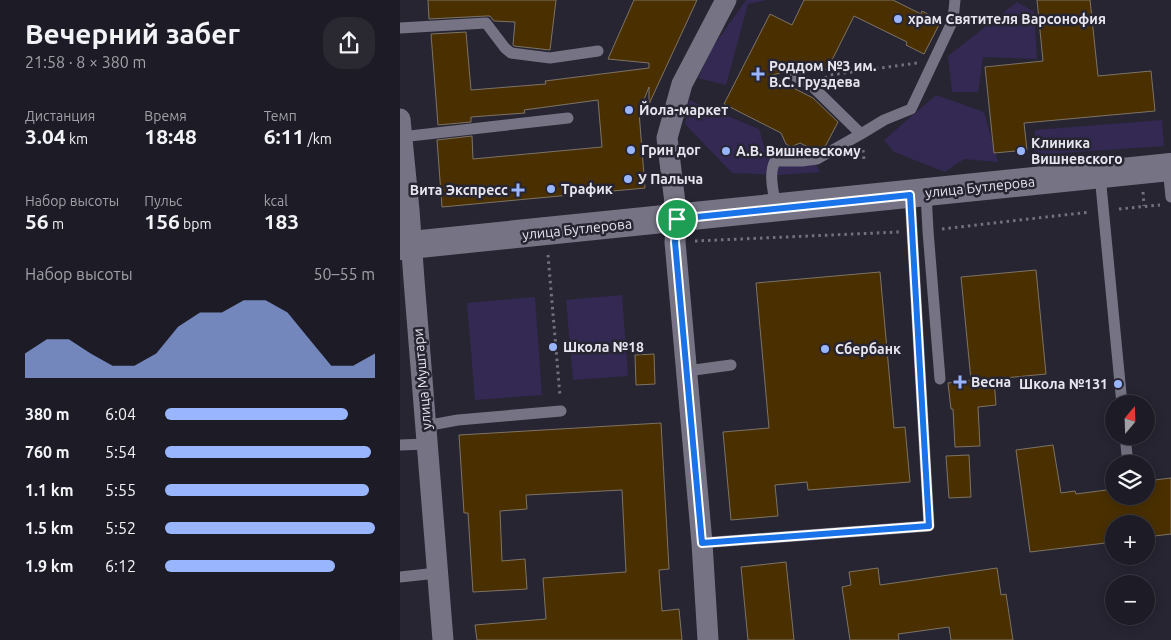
<!DOCTYPE html>
<html lang="ru">
<head>
<meta charset="utf-8">
<style>
	:root { --surface:#1d1c26; --page:#2a2932; --text:#f1f3f6; --muted:#a0a1a7; --line:#3b3a43; --accent:#99b5fd }
	body { margin:0; font-family:Ubuntu,sans-serif; background:var(--page); color:var(--text); height:100vh; display:flex; flex-direction:column; font-size:19px; white-space:nowrap }
	* { box-sizing:border-box; margin:0 }
	p { font-size:16px; color:var(--muted) }
	.icon { flex:none; width:28px; height:28px; fill:none; stroke:currentColor; stroke-width:2; stroke-linecap:round; stroke-linejoin:round }
	.map { position:relative; flex:1; overflow:hidden }
	.drawer { display:flex; flex-direction:column; background:var(--surface); width:400px }
	.drawer>* { flex:none }
	.needle { width:32px; rotate:19deg }
	.controls { position:absolute; left:705px; top:395px; display:grid; gap:10px }
	.controls a { display:grid; place-items:center; width:50px; height:50px; border-radius:50%; background:var(--surface); box-shadow:0 2px 12px #0003,0 0 0 1px var(--line); font-size:25px }
	.pin { position:absolute; display:grid; place-items:center; width:42px; height:42px; color:#fff; margin:-21px; border:2px solid #fff; border-radius:50%; box-shadow:0 1px 5px #0007 }
	.round { display:grid; place-items:center; flex:none; width:52px; height:52px; border-radius:20px; background:var(--page) }
	.headline { display:flex; align-items:center; justify-content:space-between; height:85px; padding:0 25px }
	h1 { font-size:28px; font-weight:700; line-height:38px }
	.stats { display:grid; grid-template-columns:repeat(3,1fr); gap:8px; height:85px; padding:5px 25px }
	.stats div { display:grid; align-content:center }
	.stats b { font-size:21px; font-weight:700 }
	.stats small { font-size:14px; font-weight:400 }
	.stats p { font-size:14px }
	.chart { height:140px; padding:10px 25px }
	.chart p { display:flex; justify-content:space-between }
	.chart svg { width:100%; height:90px; margin-top:5px; fill:var(--accent); opacity:.7 }
	ul { padding:0 25px; list-style:none; font-size:16px }
	li { display:grid; grid-template-columns:80px 60px 1fr; align-items:center; height:38px }
	li i { height:12px; border-radius:6px; background:var(--accent) }
	main { display:flex; flex:1; min-height:0 }
	.map>svg:first-child { display:block }
	.green { fill:#332953 }
	.building { fill:#4a3001; stroke:#7d7365 }
	.lines { fill:none; stroke-linecap:round; stroke-linejoin:round }
	.path { stroke:#73717d; stroke-width:3; stroke-dasharray:2.5 4; stroke-linecap:butt }
	.service { stroke:#767484; stroke-width:11 }
	.minor { stroke:#767484; stroke-width:21 }
	.secondary { stroke:#767484; stroke-width:28 }
	.route-casing { stroke:#fff; stroke-width:10 }
	.route { stroke:#1a73e8; stroke-width:6 }
	.poi-dot { fill:#99b5fd; stroke:#272532; stroke-width:2 }
	.labels { text-anchor:middle; dominant-baseline:central; stroke-width:5; stroke-linejoin:round; paint-order:stroke }
	.poi-label { font-size:14px; font-weight:bold; fill:#e7e6ef; stroke:#272532; text-anchor:start }
	.street-label { font-size:14px; fill:#e7e6ef; stroke:#272532 }
</style>
</head>
<body>
<main>
<section class="drawer">
<div class="headline"><div><h1>Вечерний забег</h1><p>21:58 · 8 × 380 m</p></div><a class="round"><svg class="icon" aria-label="share" viewBox="0 0 24 24"><path d="M12 15V3M7 8l5-5 5 5M5 13v7h14v-7"/></svg></a></div>
<div class="stats">
<div><p>Дистанция</p><b>3.04<small> km</small></b></div>
<div><p>Время</p><b>18:48</b></div>
<div><p>Темп</p><b>6:11<small> /km</small></b></div>
</div>
<div class="stats">
<div><p>Набор высоты</p><b>56<small> m</small></b></div>
<div><p>Пульс</p><b>156<small> bpm</small></b></div>
<div><p>kcal</p><b>183</b></div>
</div>
<div class="chart"><p><span>Набор высоты</span>50–55 m</p>
<svg viewBox="0 0 160 44" preserveAspectRatio="none"><path d="M0 44V32L10 25L20 25L30 32L40 38L50 38L60 32L70 19L80 12L90 12L100 6L110 6L120 12L130 25L140 38L150 38L160 32V44z"/></svg>
</div>
<ul>
<li><b>380 m</b>6:04<i style="width:87%"></i></li>
<li><b>760 m</b>5:54<i style="width:98%"></i></li>
<li><b>1.1 km</b>5:55<i style="width:97%"></i></li>
<li><b>1.5 km</b>5:52<i style="width:100%"></i></li>
<li><b>1.9 km</b>6:12<i style="width:81%"></i></li>
</ul>
</section>
<div class="map">
<svg width="771" height="640" viewBox="0 0 771 640">
	<rect width="100%" height="100%" fill="#272532"/>
	<path class="green" d="M 346,0 L 367,0 L 348,4 L 326,85 L 298,78 L 312,48 Z
		M 617,2 L 634,12 L 637,59 L 583,57 L 578,92 L 552,92 L 548,56 Z
		M 536,95 L 584,112 L 598,162 L 564,159 L 545,172 L 494,152 L 484,140 Z
		M 289,100 L 359,129 L 366,153 L 410,154 L 420,172 L 380,175 L 332,173 L 285,124 Z
		M 762,120 L 764,146 L 634,155 L 635,130 Z
		M 222,295 L 228,376 L 173,380 L 166,300 Z
		M 135,297 L 142,395 L 75,400 L 67,303 Z"/>
	<path class="building" d="M 28,0 L 156,0 L 150,50 L 114,46 L 113,45 L 115,22 L 94,21 L 90,16 L 86,16 L 29,19 Z
		M 234,0 L 297,0 L 249,104 L 249,87 L 239,112 L 245,188 L 42,207 L 37,140 L 72,136 L 73,159 L 202,147 L 198,100 L 124,110 L 125,113 L 71,117 L 71,122 L 38,125 L 31,34 L 66,32 L 71,90 L 146,84 L 145,81 L 249,68 L 249,63 L 208,59 Z
		M 404,0 L 493,0 L 521,14 L 522,11 L 541,21 L 524,54 L 506,45 L 507,42 L 454,16 L 427,70 L 412,63 L 370,76 L 413,98 L 438,122 L 426,145 L 416,151 L 400,143 L 391,147 L 386,144 L 381,133 L 324,104 L 370,14 L 392,25 Z
		M 637,0 L 690,0 L 698,76 L 751,71 L 755,111 L 624,123 L 627,150 L 594,153 L 585,67 L 643,61 Z
		M 636,270 L 646,374 L 594,379 L 596,405 L 578,407 L 580,446 L 555,447 L 553,409 L 551,409 L 548,383 L 571,380 L 561,277 Z
		M 480,272 L 494,428 L 505,427 L 510,482 L 408,490 L 407,482 L 375,485 L 378,516 L 331,520 L 323,432 L 369,428 L 356,283 Z
		M 254,354 L 255,384 L 236,385 L 235,355 Z
		M 261,423 L 269,569 L 259,570 L 262,611 L 279,609 L 282,640 L 77,640 L 75,625 L 146,619 L 143,578 L 226,572 L 222,490 L 126,495 L 127,509 L 100,511 L 102,561 L 125,559 L 127,589 L 73,592 L 68,513 L 64,513 L 59,435 Z
		M 653,445 L 661,493 L 675,491 L 676,494 L 714,489 L 714,496 L 746,496 L 746,481 L 771,478 L 771,534 L 746,537 L 746,524 L 714,524 L 714,542 L 630,552 L 616,450 Z
		M 569,455 L 571,497 L 549,498 L 546,456 Z
		M 386,562 L 394,640 L 348,640 L 341,567 Z
		M 478,568 L 480,585 L 597,568 L 601,595 L 606,594 L 613,640 L 551,640 L 549,627 L 498,634 L 499,640 L 450,640 L 442,587 L 451,585 L 449,572 Z"/>
	<g class="lines">
		<path class="path" d="M 425,78 L 430,75 L 517,63
			M 463,150 L 464,160
			M 743,192 L 744,206
			M 719,209 L 760,205
			M 542,229 L 690,212
			M 295,241 L 499,232
			M 148,255 L 160,396"/>
		<path class="service" d="M 0,28 L 86,23 L 105,48 L 111,53 L 150,58 L 198,51
			M 395,76 L 412,86 L 461,134 L 484,120 L 511,109 L 553,20 L 555,0
			M 1,137 L 168,118
			M 768,167 L 771,197
			M 700,175 L 722,404
			M 526,193 L 528,231 L 540,379
			M 376,208 C 374,193 368,175 375,161 L 402,161 L 417,159 L 461,134
			M 287,371 L 331,365
			M 25,426 L 58,420 L 161,411
			M 725,436 L 728,464
			M 0,445 L 27,444
			M 302,543 L 529,526 L 510,195
			M 0,577 L 37,573"/>
		<path class="minor" d="M 0,119 L 9,210 L 14,280 L 43,640
			M 308,640 L 302,543 L 275,242 L 277,219 L 267,138 L 282,84 L 326,0"/>
		<path class="secondary" d="M 0,246 L 771,167"/>
	</g>
	<g class="lines">
		<g class="route-casing">
			<path id="route" d="M 510,195 L 529,526 L 302,543 L 275,242 L 277,219 Z"/>
		</g>
		<use href="#route" class="route"/>
	</g>
	<g class="poi-dot">
		<circle cx="498" cy="19" r="5"/>
		<path d="M355.5 66.5h5v5h5v5h-5v5h-5v-5h-5v-5h5z"/>
		<circle cx="229" cy="110" r="5"/>
		<circle cx="231" cy="150" r="5"/>
		<circle cx="326" cy="151" r="5"/>
		<circle cx="621" cy="151" r="5"/>
		<circle cx="228" cy="179" r="5"/>
		<circle cx="151" cy="189" r="5"/>
		<path d="M115.5 182.5h5v5h5v5h-5v5h-5v-5h-5v-5h5z"/>
		<circle cx="153" cy="347" r="5"/>
		<circle cx="425" cy="349" r="5"/>
		<path d="M557.5 374.5h5v5h5v5h-5v5h-5v-5h-5v-5h5z"/>
		<circle cx="718" cy="384" r="5"/>
	</g>
	<g class="labels">
		<g class="poi-label">
			<text x="508" y="19">храм Святителя Варсонофия</text>
			<text x="369" y="66">Роддом №3 им.<tspan x="369" dy="16">В.С. Груздева</tspan></text>
			<text x="239" y="110">Йола-маркет</text>
			<text x="631" y="143">Клиника<tspan x="631" dy="16">Вишневского</tspan></text>
			<text x="241" y="150">Грин дог</text>
			<text x="336" y="151">А.В. Вишневскому</text>
			<text x="238" y="179">У Палыча</text>
			<text x="161" y="189">Трафик</text>
			<text x="108" y="190" text-anchor="end">Вита Экспресс</text>
			<text x="163" y="347">Школа №18</text>
			<text x="435" y="349">Сбербанк</text>
			<text x="571" y="382">Весна</text>
			<text x="708" y="384" text-anchor="end">Школа №131</text>
		</g>
		<g class="street-label">
			<text transform="translate(580 187) rotate(-6)">улица Бутлерова</text>
			<text transform="translate(177 229) rotate(-6)">улица Бутлерова</text>
			<text transform="translate(22 379) rotate(-95)">улица Муштари</text>
		</g>
	</g>
</svg>
<div class="controls">
<a><svg class="needle" viewBox="-14 -14 28 28"><path d="M0-13l5 13h-10z" fill="#e53935"/><path d="M0 13l5-13h-10z" fill="#a0a1a7"/></svg></a>
<a><svg class="icon" aria-label="layers" viewBox="0 0 24 24"><path d="M12 4l9 5-9 5-9-5zM3 14l9 5 9-5"/></svg></a>
<a>+</a>
<a>−</a>
</div>
<div class="pin" style="left:277px;top:219px;background:#1e9e55"><svg class="icon" aria-label="arrive" viewBox="0 0 24 24"><path d="M6 21V4h12l-3 4 3 4H6"/></svg></div>
</div>
</main>
</body>
</html>
